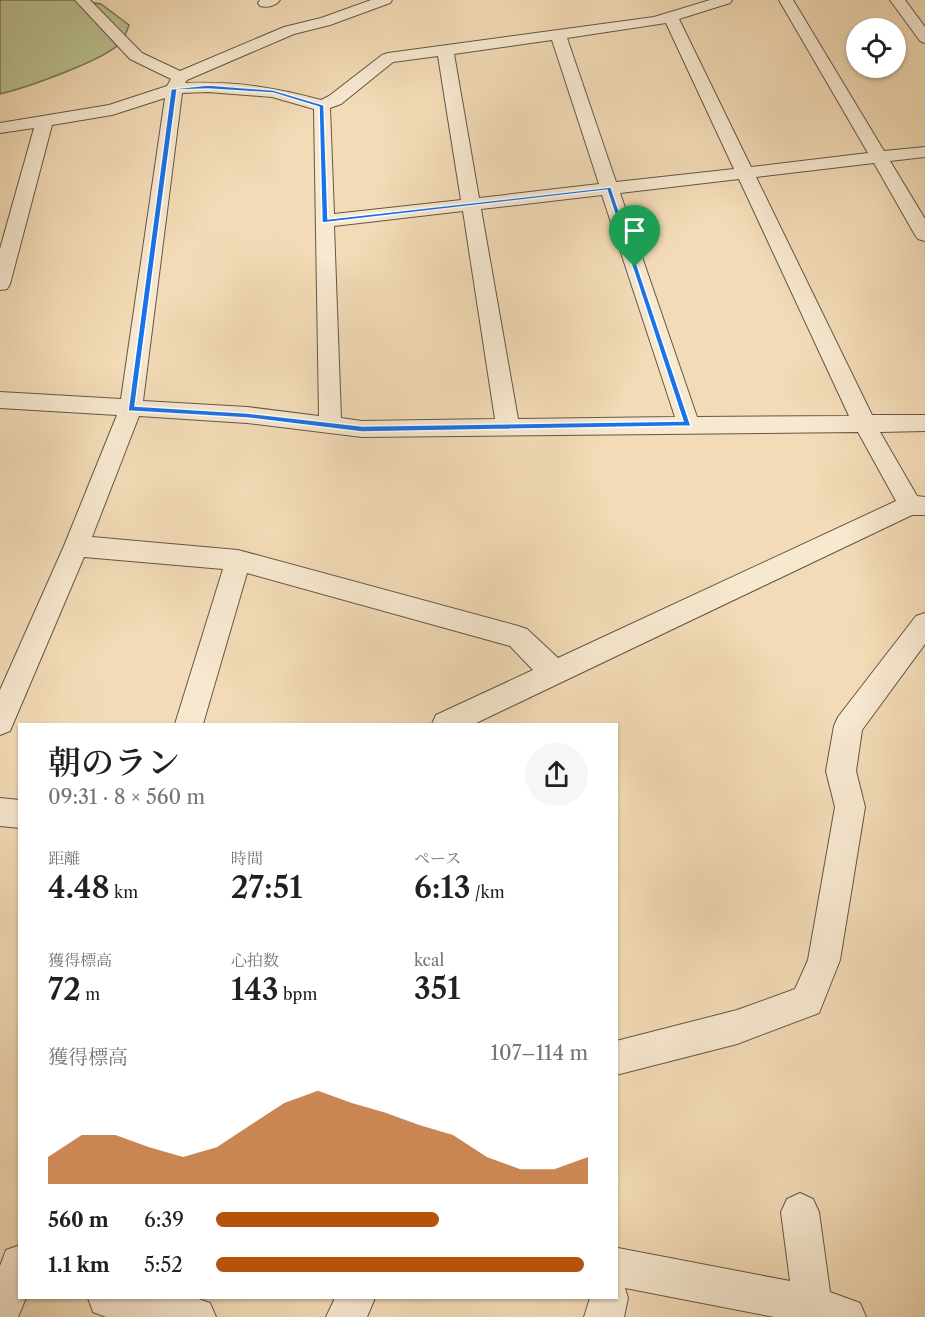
<!DOCTYPE html>
<html lang="ja">
<head>
<meta charset="utf-8">
<style>
	:root { --surface:#fff; --page:#f6f6f6; --text:#202124; --muted:#757577; --accent:#b45309 }
	body { margin:0; font-family:"Libre Caslon Text","Noto Serif JP",serif; background:var(--page); color:var(--text); height:100vh; display:flex; flex-direction:column; font-size:22px; white-space:nowrap }
	* { box-sizing:border-box; margin:0 }
	p { font-size:20px; color:var(--muted) }
	.icon { flex:none; width:33px; height:33px; fill:none; stroke:currentColor; stroke-width:2; stroke-linecap:round; stroke-linejoin:round }
	.map { position:relative; flex:1; overflow:hidden }
	.side { position:absolute; left:18px; top:723px; width:600px; height:576px; display:flex; flex-direction:column; background:var(--surface); border-radius:0px; box-shadow:0 2px 4px #0004 }
	.side>* { flex:none }
	.fabs { position:absolute; left:846px; top:18px; display:grid; gap:12px }
	.fabs a { display:grid; place-items:center; width:60px; height:60px; border-radius:50%; background:var(--surface); box-shadow:0 2px 4px #0004; font-size:30px }
	.pin { position:absolute; display:grid; place-items:center; width:51px; height:51px; color:#fff; margin:-62px -26px; border-radius:50% 50% 50% 0; rotate:-45deg; box-shadow:0 0 6px #0007 }
	.pin .icon { rotate:45deg }
	.round { display:grid; place-items:center; flex:none; width:63px; height:63px; border-radius:32px; background:var(--page) }
	.overview { display:flex; align-items:center; justify-content:space-between; height:102px; padding:0 30px }
	h1 { font-size:33px; font-weight:600; line-height:45px }
	.stats { display:grid; grid-template-columns:repeat(3,1fr); gap:9px; height:102px; padding:6px 30px }
	.stats div { display:grid; align-content:center }
	.stats b { font-size:30px; font-weight:600 }
	.stats small { font-size:16px; font-weight:400 }
	.stats p { font-size:16px }
	.chart { height:168px; padding:12px 30px }
	.chart p { display:flex; justify-content:space-between }
	.chart svg { width:100%; height:108px; margin-top:6px; fill:var(--accent); opacity:.7 }
	ul { padding:0 30px; list-style:none; font-size:20px }
	li { display:grid; grid-template-columns:96px 72px 1fr; align-items:center; height:45px }
	li i { height:15px; border-radius:8px; background:var(--accent) }
	.map>svg:first-child { display:block }
	.green { fill:#bac08e; stroke:#787656; stroke-width:1.5 }
	.lines { fill:none; stroke-linecap:round; stroke-linejoin:round }
	.minor-casing { stroke:#645745; stroke-width:2 }
	.minor { fill:#f7e8d0; fill-rule:evenodd }
	.route { fill:#1a73e8; stroke:#fff; stroke-width:1.5; fill-rule:evenodd }
</style>
</head>
<body>
<div class="map">
<svg width="925" height="1317" viewBox="0 0 925 1317">
	<rect width="100%" height="100%" fill="#f2dbb6"/>
	<filter id="stains"><feTurbulence type="fractalNoise" baseFrequency=".00333" numOctaves="4"/><feColorMatrix values="0 0 0 0 .2 0 0 0 0 .09 0 0 0 0 .02 0 0 0 .5 -.17"/></filter>
	<radialGradient id="worn" r=".72"><stop offset=".6" stop-color="#630" stop-opacity="0"/><stop offset="1" stop-color="#630" stop-opacity=".3"/></radialGradient>
	<path class="green" d="M 0,0 L 77,0 L 101,4 L 129,25 C 127,30 125,38 121,42 C 106,60 25,88 0,94 Z"/>
	<g class="lines">
		<g class="minor-casing">
			<path id="minor" d="M 75,0 L 90,0 L 142,53 L 180,71 L 284,27 L 321,18 L 371,0 L 392,0 L 390,3 L 330,25 L 294,34 L 187,80 L 185,83 C 234,81 274,87 321,100 L 329,96 L 382,55 L 388,53 L 654,17 L 710,0 L 732,0 L 730,3 L 679,19 L 751,167 L 868,153 L 779,0 L 793,0 L 884,151 L 925,147 L 925,157 L 890,161 L 925,219 L 925,241 L 918,239 L 915,235 L 874,163 L 756,177 L 872,415 L 925,415 L 925,431 L 880,432 L 917,496 L 925,497 L 925,515 L 912,515 L 474,724 L 432,724 L 436,715 L 533,670 L 510,646 L 247,573 L 203,724 L 175,724 L 223,569 L 84,557 L 10,731 L 0,735 L 0,690 L 64,546 L 117,415 L 0,408 L 0,392 L 121,399 L 165,98 L 112,115 L 52,125 L 10,284 L 7,289 L 0,290 L 0,249 L 34,128 L 0,133 L 0,123 L 109,105 L 167,86 L 171,79 L 130,59 ZM 666,23 L 734,169 L 616,182 L 567,38 ZM 552,40 L 599,184 L 479,198 L 454,54 ZM 438,56 L 461,200 L 334,214 L 330,108 L 341,104 L 393,62 ZM 208,92 L 272,97 L 314,109 L 319,416 L 247,407 L 143,401 L 182,93 ZM 739,179 L 849,416 L 697,417 L 620,193 ZM 602,195 L 675,417 L 518,419 L 481,209 ZM 463,211 L 495,419 L 362,421 L 341,418 L 334,226 ZM 139,416 L 247,423 L 362,437 L 858,432 L 896,501 L 558,658 L 527,629 L 518,626 L 238,550 L 92,537 Z
				M 260,0 L 280,0 C 276,6 267,8 260,6 L 258,3 Z
				M 890,0 L 905,0 L 925,27 L 925,43 L 920,41 Z
				M 925,613 L 925,644 L 862,730 L 856,771 L 865,807 L 840,960 L 819,1013 L 737,1044 L 616,1075 L 616,1041 L 737,1010 L 795,989 L 808,960 L 835,807 L 826,771 L 834,726 L 838,717 L 916,616 Z
				M 0,798 L 20,800 L 20,828 L 0,826 Z
				M 800,1193 L 813,1199 L 819,1212 L 830,1292 L 860,1303 L 866,1317 L 774,1317 L 625,1288 L 628,1298 L 624,1317 L 584,1317 L 590,1298 L 616,1298 L 618,1248 L 790,1281 L 781,1212 L 787,1199 Z
				M 20,1245 L 20,1298 L 26,1298 L 18,1317 L 0,1317 L 0,1266 L 6,1250 Z
				M 88,1298 L 196,1298 L 210,1303 L 216,1317 L 106,1317 L 93,1312 Z
				M 335,1298 L 375,1298 L 367,1317 L 326,1317 Z"/>
		</g>
		<use href="#minor" class="minor"/>
	</g>
	<path class="route" d="M 208,85 L 273,90 L 324,105 L 328,219 L 611,187 L 691,426 L 362,432 L 247,418 L 128,411 L 171,89 ZM 208,89 L 273,93 L 319,107 L 322,223 L 607,190 L 683,421 L 362,426 L 247,413 L 135,406 L 177,90 Z"/>
	<rect width="100%" height="100%" filter="url(#stains)"/>
	<rect width="100%" height="100%" fill="url(#worn)"/>
</svg>
<div class="fabs">
<a><svg class="icon" aria-label="locate" viewBox="0 0 24 24"><circle cx="12" cy="12" r="6"/><path d="M12 2v4M12 18v4M2 12h4M18 12h4"/></svg></a>
</div>
<div class="pin" style="left:635px;top:267px;background:#1e9e55"><svg class="icon" aria-label="arrive" viewBox="0 0 24 24"><path d="M6 21V4h12l-3 4 3 4H6"/></svg></div>
<section class="side">
<div class="overview"><div><h1>朝のラン</h1><p>09:31 · 8 × 560 m</p></div><a class="round"><svg class="icon" aria-label="share" viewBox="0 0 24 24"><path d="M12 15V3M7 8l5-5 5 5M5 13v7h14v-7"/></svg></a></div>
<div class="stats">
<div><p>距離</p><b>4.48<small> km</small></b></div>
<div><p>時間</p><b>27:51</b></div>
<div><p>ペース</p><b>6:13<small> /km</small></b></div>
</div>
<div class="stats">
<div><p>獲得標高</p><b>72<small> m</small></b></div>
<div><p>心拍数</p><b>143<small> bpm</small></b></div>
<div><p>kcal</p><b>351</b></div>
</div>
<div class="chart"><p><span>獲得標高</span>107–114 m</p>
<svg viewBox="0 0 160 44" preserveAspectRatio="none"><path d="M0 44V33L10 24L20 24L30 29L40 33L50 29L60 20L70 11L80 6L90 11L100 15L110 20L120 24L130 33L140 38L150 38L160 33V44z"/></svg>
</div>
<ul>
<li><b>560 m</b>6:39<i style="width:60%"></i></li>
<li><b>1.1 km</b>5:52<i style="width:99%"></i></li>
</ul>
</section>
</div>
</body>
</html>
